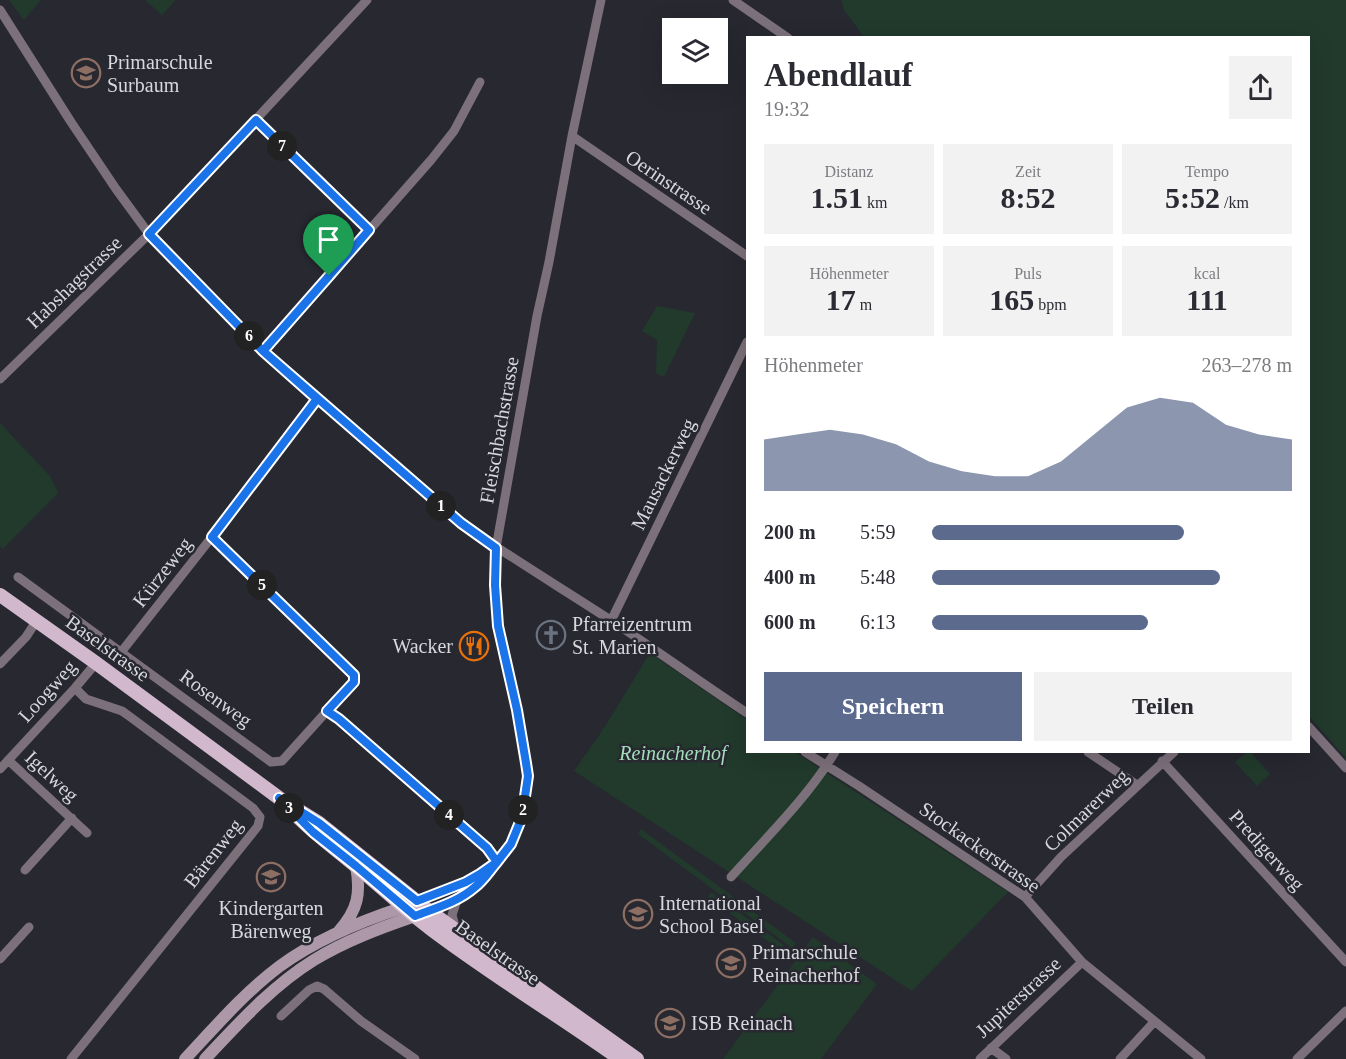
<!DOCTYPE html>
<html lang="de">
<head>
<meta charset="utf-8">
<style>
	:root { --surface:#fff; --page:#f2f2f3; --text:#2b2b33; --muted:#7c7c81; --accent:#5c6a8e }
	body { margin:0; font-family:Georgia,serif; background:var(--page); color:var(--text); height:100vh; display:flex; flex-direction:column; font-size:22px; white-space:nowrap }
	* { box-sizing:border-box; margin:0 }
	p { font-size:20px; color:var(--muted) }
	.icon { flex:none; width:33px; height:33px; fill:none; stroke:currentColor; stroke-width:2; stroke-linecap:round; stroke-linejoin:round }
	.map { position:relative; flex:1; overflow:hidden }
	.sheet { position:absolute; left:746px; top:36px; width:564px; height:717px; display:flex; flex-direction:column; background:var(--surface); border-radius:0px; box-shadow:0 6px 24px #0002 }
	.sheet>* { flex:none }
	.buttons { position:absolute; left:662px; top:18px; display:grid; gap:12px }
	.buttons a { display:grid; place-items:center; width:66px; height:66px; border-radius:0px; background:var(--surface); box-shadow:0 6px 24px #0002; font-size:30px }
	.pin { position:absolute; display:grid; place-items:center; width:51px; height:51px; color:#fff; margin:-62px -26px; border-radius:50% 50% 50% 0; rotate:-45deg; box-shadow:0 0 6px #0007 }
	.pin .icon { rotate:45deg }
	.km { position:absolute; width:30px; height:30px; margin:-15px; border-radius:50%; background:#222; color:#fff; font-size:16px; line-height:30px; text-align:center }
	.round { display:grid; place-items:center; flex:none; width:63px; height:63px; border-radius:0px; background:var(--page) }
	.summary { display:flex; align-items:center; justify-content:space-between; height:102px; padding:0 18px }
	h1 { font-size:33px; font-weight:600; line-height:45px }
	.metrics { display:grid; grid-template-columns:repeat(3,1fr); gap:9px; height:102px; padding:6px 18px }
	.metrics div { display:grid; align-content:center; border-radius:0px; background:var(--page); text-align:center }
	.metrics b { font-size:30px; font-weight:600 }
	.metrics small { font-size:16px; font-weight:400 }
	.metrics p { font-size:16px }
	.chart { height:168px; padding:12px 18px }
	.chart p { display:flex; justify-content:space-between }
	.chart svg { width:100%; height:108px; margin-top:6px; fill:var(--accent); opacity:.7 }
	.action { display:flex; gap:12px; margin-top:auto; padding:12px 18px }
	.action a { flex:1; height:69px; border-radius:0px; background:var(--accent); color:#fff; font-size:24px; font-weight:600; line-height:69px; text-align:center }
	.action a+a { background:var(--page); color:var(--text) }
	ul { padding:0 18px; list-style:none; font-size:20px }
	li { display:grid; grid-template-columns:96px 72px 1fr; align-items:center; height:45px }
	li i { height:15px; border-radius:8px; background:var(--accent) }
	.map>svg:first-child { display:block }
	.green { fill:#213a2c }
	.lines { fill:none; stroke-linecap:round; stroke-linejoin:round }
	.street { stroke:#7c707a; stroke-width:9 }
	.secondary { stroke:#ac98a8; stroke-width:12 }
	.primary { stroke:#d1b8cc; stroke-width:14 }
	.route-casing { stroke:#fff; stroke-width:12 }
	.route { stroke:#1a73e8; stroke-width:8 }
	.labels { text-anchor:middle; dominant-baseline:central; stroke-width:5; stroke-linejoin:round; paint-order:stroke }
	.poi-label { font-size:20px; fill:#d7d8dd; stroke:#272830; text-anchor:start }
	.street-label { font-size:20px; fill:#d7d8dd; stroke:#272830 }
	.park-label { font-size:20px; font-style:italic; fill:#a3debb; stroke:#272830 }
</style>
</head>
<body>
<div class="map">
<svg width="1346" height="1059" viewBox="0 0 1346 1059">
	<rect width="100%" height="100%" fill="#272830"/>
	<path class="green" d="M 9,0 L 41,0 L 24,20 Z
		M 145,0 L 176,0 L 162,15 Z
		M 841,0 L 1346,0 L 1346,758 L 1308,715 L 1308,38 L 864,37 L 844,10 Z
		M 657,306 L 695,313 L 664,377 L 656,373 L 657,340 L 642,331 Z
		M 0,423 L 50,476 L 58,493 L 3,549 L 0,546 Z
		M 650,653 L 747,720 L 747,752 L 795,752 L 1008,892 L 912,991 L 574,771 L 604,728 Z
		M 1247,752 L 1250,752 L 1270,774 L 1257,786 L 1235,762 Z
		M 641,829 L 796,943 L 792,948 L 638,834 Z
		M 711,892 L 784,945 L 780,950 L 708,897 Z
		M 813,937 L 877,984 L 821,1059 L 723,1059 Z"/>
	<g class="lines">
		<path class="street" d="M 733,0 L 788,38
			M 0,10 L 71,122 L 116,189 L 149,234 L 263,351 L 461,523 C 511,558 563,589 615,623 C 659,652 703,684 747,713
			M 256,120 L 369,230
			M 572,136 L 747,256
			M 263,351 L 431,160 L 454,131 L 480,82
			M 0,379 L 149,234 L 367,0
			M 212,537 L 354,675 L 354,682 L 327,711
			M 18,577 L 271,762 L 282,761 L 327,711 L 339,719 L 487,848 L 497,862
			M 611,621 L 747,342
			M 122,651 L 226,519 L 317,399
			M 0,664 L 26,637 L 37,620
			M 1308,726 L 1346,768
			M 805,752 L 859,786 L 1025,897 L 1082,962 L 1201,1059
			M 1088,752 L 1137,785
			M 8,760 L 87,833
			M 1162,761 L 1346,962
			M 0,769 L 75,688 L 96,663
			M 25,870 L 72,818
			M 731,877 C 766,838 808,797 835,752
			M 1025,897 L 1061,857 L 1174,752
			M 417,901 C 442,892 466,884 488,868
			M 429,911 L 457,900 L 473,889 L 481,881 L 511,844 L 522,817 L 528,776 L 524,745 L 498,626 L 495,585 L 496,548 L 537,316 L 549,262 L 572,136 L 601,0
			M 456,930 L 452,915 L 457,900
			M 0,959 L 29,927
			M 281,1016 L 309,990 L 317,986 L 324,989 L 361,1021 L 415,1059
			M 991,1048 L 1006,1059
			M 71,1059 L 258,826 L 260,817 L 253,808 L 129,716 L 122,711 L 86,699 L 75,688
			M 980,1059 L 1082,962
			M 1120,1059 L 1154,1022
			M 1297,1059 L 1346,1011"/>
		<path class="secondary" d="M 339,931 C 358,910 361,893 356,866
			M 185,1059 C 215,1027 245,992 280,966 C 317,939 361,921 404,907
			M 205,1059 C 238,1024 272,986 314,960 C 345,941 380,928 415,916"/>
		<path class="primary" d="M 0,595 L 96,663 L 279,798 L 319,823 L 429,911 L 637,1059
			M 297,816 C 316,835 337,850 357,867 C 382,887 405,910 431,929 C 492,975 558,1015 620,1059"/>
	</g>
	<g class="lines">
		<g class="route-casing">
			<path id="route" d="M 329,276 L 263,351 L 461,523 L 496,548 L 495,585 L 498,626 L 517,710 L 526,763 L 528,776 L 522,817 L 511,844 L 497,862 L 480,874 L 466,882 L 417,901 L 319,823 L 279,798 L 313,832 L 356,866 L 415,916 C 436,908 458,902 475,887 C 484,880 490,870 497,862 L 487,848 L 339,719 L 327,711 L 354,682 L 354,675 L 212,537 L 317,399 L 263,351 L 149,234 L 256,120 L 369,230 L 329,276"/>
		</g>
		<use href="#route" class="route"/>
	</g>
	<defs>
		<g id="school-ring" transform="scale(1.5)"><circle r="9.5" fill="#272830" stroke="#8d6e63" stroke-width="1.5"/><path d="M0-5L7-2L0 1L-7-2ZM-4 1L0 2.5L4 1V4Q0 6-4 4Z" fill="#8d6e63"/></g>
		<g id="church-ring" transform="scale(1.5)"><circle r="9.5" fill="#272830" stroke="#6b7280" stroke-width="1.5"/><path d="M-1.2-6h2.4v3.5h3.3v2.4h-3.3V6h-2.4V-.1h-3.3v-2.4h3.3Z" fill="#6b7280"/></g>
		<g id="restaurant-ring" transform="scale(1.5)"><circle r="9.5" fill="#272830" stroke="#e8710a" stroke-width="1.5"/><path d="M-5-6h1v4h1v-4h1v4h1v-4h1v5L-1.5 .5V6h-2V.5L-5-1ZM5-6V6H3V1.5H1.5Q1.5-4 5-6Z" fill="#e8710a"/></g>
	</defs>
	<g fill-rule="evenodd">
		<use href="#school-ring" x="86" y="73"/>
		<use href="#church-ring" x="551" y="635"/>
		<use href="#restaurant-ring" x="474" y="646"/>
		<use href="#school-ring" x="271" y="877"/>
		<use href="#school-ring" x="638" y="914"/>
		<use href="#school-ring" x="731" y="963"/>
		<use href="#school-ring" x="670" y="1023"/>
	</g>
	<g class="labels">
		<g class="poi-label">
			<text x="107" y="62">Primarschule<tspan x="107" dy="23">Surbaum</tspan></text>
			<text x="572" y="624">Pfarreizentrum<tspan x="572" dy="23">St. Marien</tspan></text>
			<text x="453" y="646" text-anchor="end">Wacker</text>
			<text x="659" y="903">International<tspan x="659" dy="23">School Basel</tspan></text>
			<text x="271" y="908" text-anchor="middle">Kindergarten<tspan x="271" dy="23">Bärenweg</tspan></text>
			<text x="752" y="952">Primarschule<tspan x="752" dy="23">Reinacherhof</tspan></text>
			<text x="691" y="1023">ISB Reinach</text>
		</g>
		<g class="street-label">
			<text transform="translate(669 182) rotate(34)">Oerinstrasse</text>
			<text transform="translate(74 282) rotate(-44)">Habshagstrasse</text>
			<text transform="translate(499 430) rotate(-80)">Fleischbachstrasse</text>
			<text transform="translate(663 474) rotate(-64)">Mausackerweg</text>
			<text transform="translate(162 572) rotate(-52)">Kürzeweg</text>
			<text transform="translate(108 648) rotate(36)">Baselstrasse</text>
			<text transform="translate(47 691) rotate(-48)">Loogweg</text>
			<text transform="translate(216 698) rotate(36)">Rosenweg</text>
			<text transform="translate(52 776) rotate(43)">Igelweg</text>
			<text transform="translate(1086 810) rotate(-44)">Colmarerweg</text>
			<text transform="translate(980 847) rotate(35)">Stockackerstrasse</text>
			<text transform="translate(1267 850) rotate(48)">Predigerweg</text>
			<text transform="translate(213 853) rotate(-52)">Bärenweg</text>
			<text transform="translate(498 952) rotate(35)">Baselstrasse</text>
			<text transform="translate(1018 997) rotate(-43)">Jupiterstrasse</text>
		</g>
		<g class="park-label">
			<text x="673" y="753">Reinacherhof</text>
		</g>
	</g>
</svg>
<div class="buttons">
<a><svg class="icon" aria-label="layers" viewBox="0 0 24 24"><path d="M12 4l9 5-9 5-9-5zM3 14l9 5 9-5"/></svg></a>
</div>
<div class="pin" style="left:329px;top:276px;background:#1e9e55"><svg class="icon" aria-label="arrive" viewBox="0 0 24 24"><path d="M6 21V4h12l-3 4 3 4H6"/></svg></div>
<b class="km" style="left:441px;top:506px">1</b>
<b class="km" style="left:523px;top:810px">2</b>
<b class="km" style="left:289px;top:808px">3</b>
<b class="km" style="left:449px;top:815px">4</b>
<b class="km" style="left:262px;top:585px">5</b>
<b class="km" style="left:249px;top:336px">6</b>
<b class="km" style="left:282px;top:146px">7</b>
<section class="sheet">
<div class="summary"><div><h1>Abendlauf</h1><p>19:32</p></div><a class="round"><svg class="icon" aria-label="share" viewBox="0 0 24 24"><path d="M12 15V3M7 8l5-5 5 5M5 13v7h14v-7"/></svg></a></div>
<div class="metrics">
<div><p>Distanz</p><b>1.51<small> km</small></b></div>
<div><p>Zeit</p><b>8:52</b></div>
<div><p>Tempo</p><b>5:52<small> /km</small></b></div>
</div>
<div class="metrics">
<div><p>Höhenmeter</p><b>17<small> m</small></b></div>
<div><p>Puls</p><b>165<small> bpm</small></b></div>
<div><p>kcal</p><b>111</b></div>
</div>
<div class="chart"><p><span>Höhenmeter</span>263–278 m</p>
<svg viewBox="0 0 160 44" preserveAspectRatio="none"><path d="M0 44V23L10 21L20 19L30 21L40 25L50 32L60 36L70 38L80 38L90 32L100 21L110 10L120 6L130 8L140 17L150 21L160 23V44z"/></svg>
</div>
<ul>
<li><b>200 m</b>5:59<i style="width:70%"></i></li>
<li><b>400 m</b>5:48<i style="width:80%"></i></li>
<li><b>600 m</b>6:13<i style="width:60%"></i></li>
</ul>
<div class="action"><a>Speichern</a><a>Teilen</a></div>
</section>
</div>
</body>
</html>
